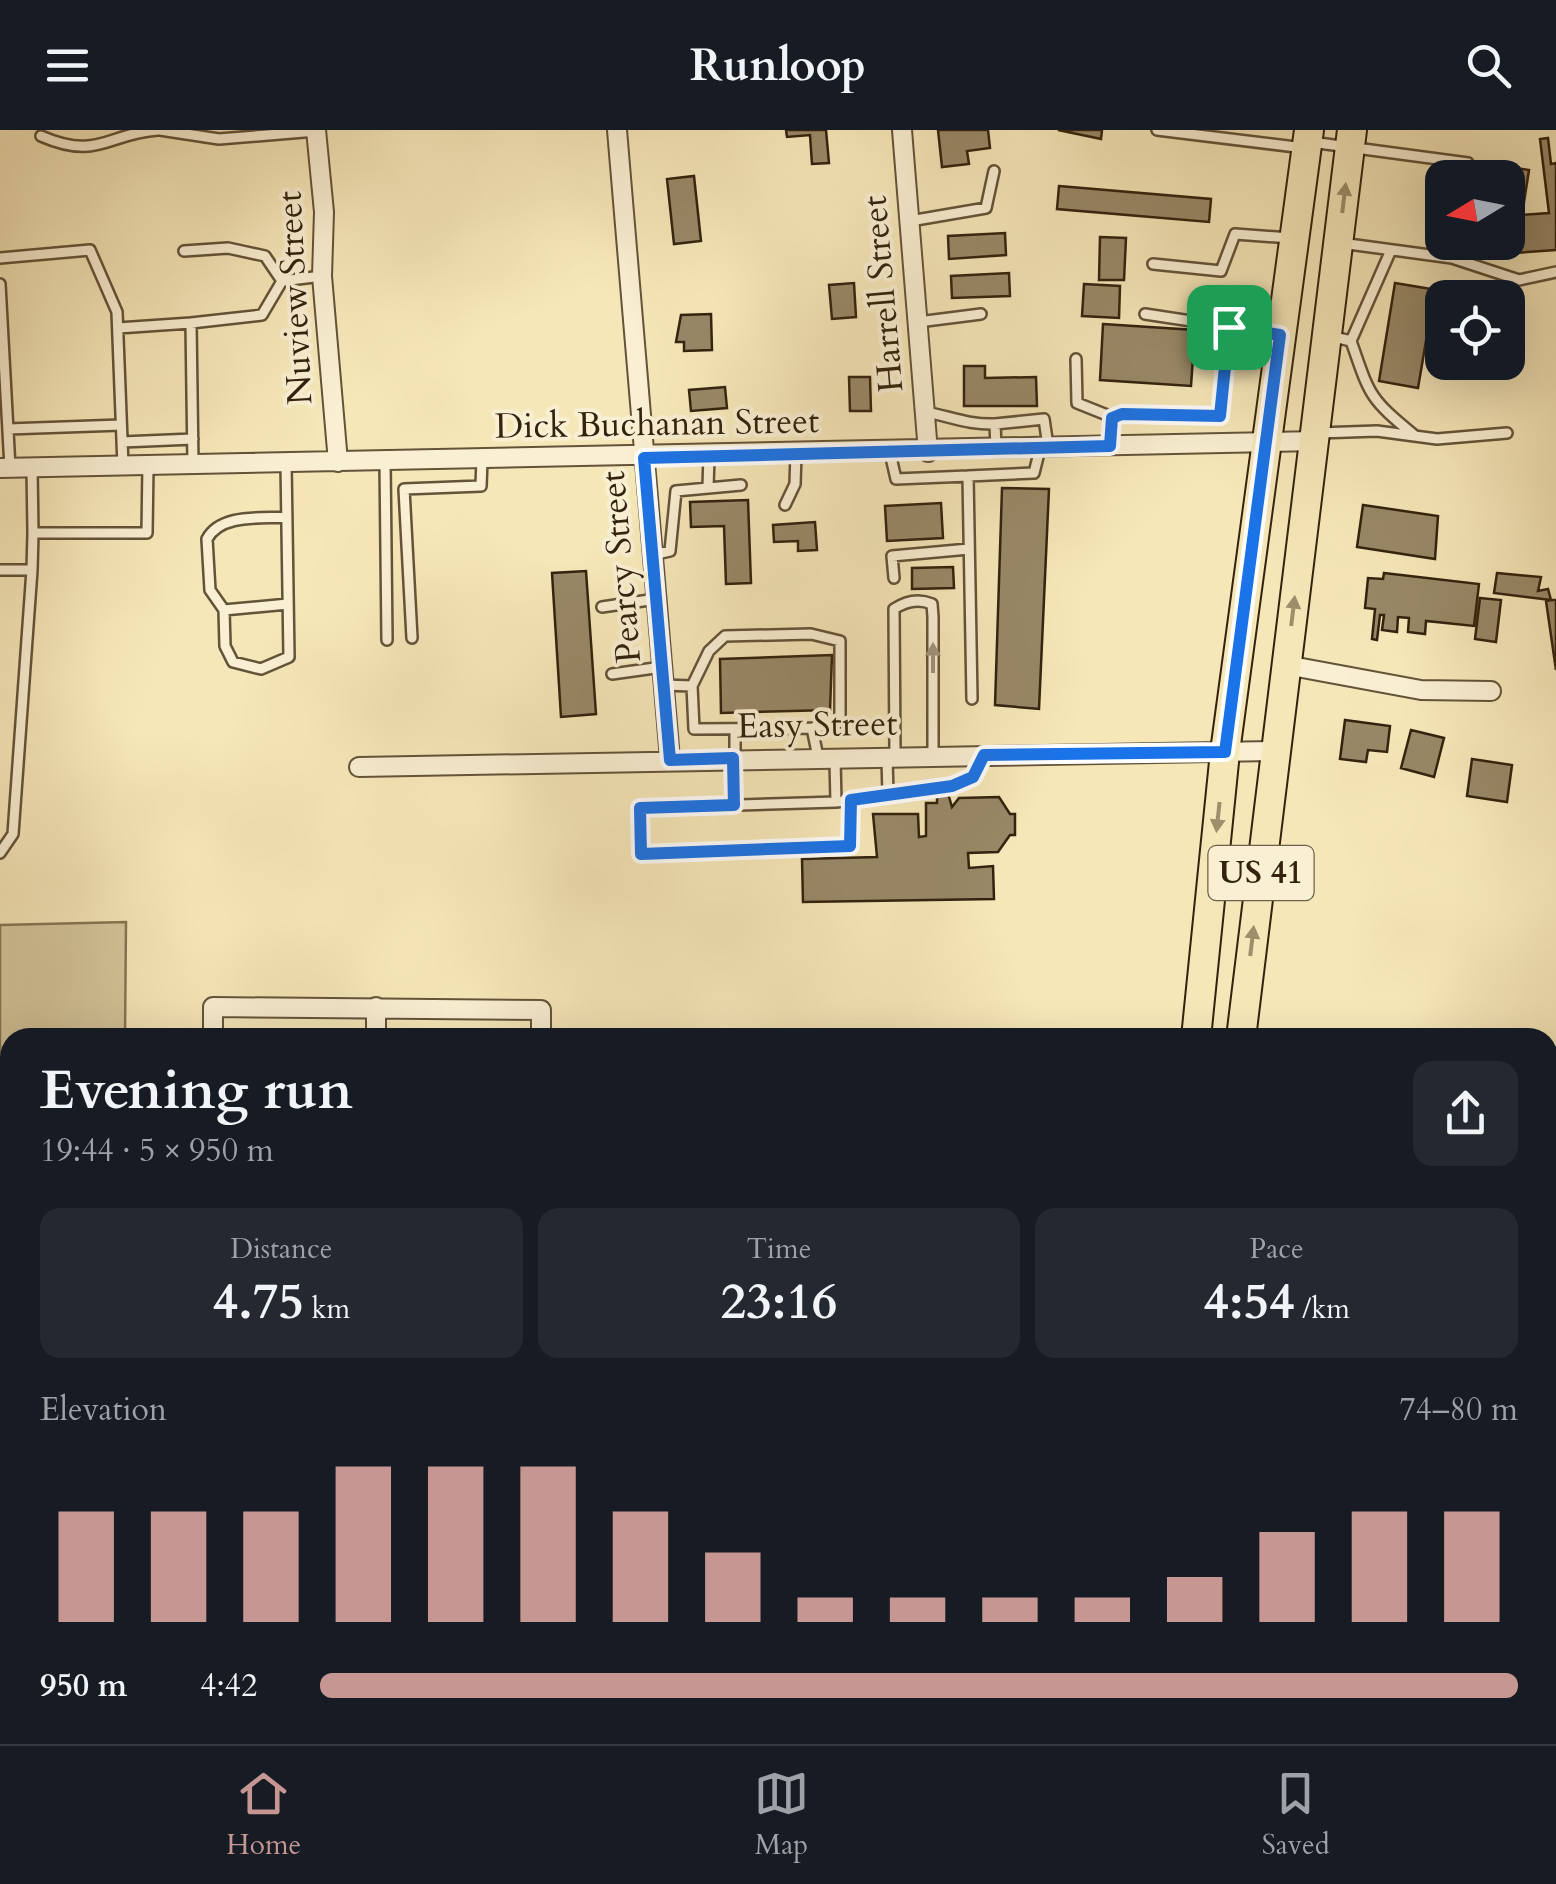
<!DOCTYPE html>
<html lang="en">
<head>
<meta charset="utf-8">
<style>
	:root { --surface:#171b24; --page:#242831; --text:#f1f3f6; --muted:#9ea1a6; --line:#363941; --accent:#c59692 }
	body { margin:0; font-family:Cardo,serif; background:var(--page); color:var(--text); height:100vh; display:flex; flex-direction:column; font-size:38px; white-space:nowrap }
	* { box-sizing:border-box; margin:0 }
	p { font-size:32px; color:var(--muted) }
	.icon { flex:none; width:55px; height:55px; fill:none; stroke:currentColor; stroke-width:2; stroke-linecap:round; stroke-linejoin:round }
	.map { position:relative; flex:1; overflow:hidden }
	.panel { position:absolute; left:0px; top:898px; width:1558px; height:718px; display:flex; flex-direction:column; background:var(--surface); border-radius:30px 30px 0 0; box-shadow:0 10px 40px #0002 }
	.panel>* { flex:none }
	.needle { width:65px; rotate:260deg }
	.fabs { position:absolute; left:1425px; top:30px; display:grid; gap:20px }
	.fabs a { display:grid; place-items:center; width:100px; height:100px; border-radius:20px; background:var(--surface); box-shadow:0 10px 40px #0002; font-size:50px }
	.pin { position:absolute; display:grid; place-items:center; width:85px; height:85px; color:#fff; margin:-42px; border-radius:20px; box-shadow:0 5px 15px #0006 }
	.round { display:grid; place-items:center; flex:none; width:105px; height:105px; border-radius:20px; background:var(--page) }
	.summary { display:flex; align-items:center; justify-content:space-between; height:170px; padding:0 40px }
	h1 { font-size:55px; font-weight:700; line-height:75px }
	.figures { display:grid; grid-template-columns:repeat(3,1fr); gap:15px; height:170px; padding:10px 40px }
	.figures div { display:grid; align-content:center; border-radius:20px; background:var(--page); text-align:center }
	.figures b { font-size:50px; font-weight:700 }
	.figures small { font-size:28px; font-weight:400 }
	.figures p { font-size:28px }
	.chart { height:280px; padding:20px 40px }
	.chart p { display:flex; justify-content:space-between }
	.chart svg { width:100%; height:180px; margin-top:10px; stroke:var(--accent); stroke-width:6 }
	ul { padding:0 40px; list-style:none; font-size:32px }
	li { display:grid; grid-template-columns:160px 120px 1fr; align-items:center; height:75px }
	li i { height:25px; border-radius:12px; background:var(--accent) }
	header { display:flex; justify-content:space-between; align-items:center; height:130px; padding:0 40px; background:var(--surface); font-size:45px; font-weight:700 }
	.dock { display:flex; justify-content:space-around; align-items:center; height:140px; border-top:2px solid var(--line); background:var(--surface); font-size:28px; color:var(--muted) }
	.dock a { display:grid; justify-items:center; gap:5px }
	.dock .active { color:var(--accent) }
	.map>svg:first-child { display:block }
	.green { fill:#d5c69c; stroke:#847455; stroke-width:2.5 }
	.building { fill:#988867; stroke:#33220e; stroke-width:2.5 }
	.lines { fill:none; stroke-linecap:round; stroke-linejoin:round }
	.service-casing { stroke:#645339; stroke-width:14 }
	.minor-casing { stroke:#645339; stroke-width:22 }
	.primary-casing { stroke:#33220e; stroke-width:32 }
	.path { stroke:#33220e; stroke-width:2.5; stroke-dasharray:2.5 5; stroke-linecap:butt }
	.service { stroke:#f9efd2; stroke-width:9 }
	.minor { stroke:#f9efd2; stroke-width:18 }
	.primary { stroke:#f6e7b9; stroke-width:28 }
	.oneway { fill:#9e8e6c }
	.oneway2 { fill:#a0937a }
	.route-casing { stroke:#fff; stroke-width:20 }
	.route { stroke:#1a73e8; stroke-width:12 }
	.labels { text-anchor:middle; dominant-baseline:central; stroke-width:8; stroke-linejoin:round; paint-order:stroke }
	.shield { fill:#f9efd2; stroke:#6e6049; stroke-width:2.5 }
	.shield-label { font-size:32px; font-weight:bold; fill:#33220e }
	.street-label { font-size:35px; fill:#33220e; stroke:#f9efd2 }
</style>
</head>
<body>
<header><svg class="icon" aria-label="menu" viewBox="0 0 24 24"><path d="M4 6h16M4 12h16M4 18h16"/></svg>Runloop<svg class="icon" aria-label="search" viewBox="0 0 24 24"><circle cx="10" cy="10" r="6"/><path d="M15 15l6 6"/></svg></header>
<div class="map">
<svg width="1556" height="1614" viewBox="0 0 1556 1614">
	<rect width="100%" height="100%" fill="#f6e7b9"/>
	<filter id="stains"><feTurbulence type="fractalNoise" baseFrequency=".002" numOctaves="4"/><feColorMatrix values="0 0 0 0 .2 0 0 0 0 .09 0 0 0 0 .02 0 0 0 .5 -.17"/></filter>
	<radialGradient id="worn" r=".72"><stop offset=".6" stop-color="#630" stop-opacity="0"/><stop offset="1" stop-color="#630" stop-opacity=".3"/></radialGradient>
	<path class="green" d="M 126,792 L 125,907 L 10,908 L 10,1605 L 79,1605 L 78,1614 L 0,1614 L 0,795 Z"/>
	<path class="building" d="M 786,0 L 826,0 L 829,33 L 812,34 L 810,5 L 787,7 Z
		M 938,0 L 988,0 L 990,18 L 967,21 L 969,34 L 942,37 Z
		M 1058,0 L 1102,0 L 1101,9 Z
		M 1548,8 L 1551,34 L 1556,33 L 1556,120 L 1488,125 L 1487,112 L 1508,112 L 1508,48 L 1469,48 L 1471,32 L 1529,40 L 1522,85 L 1549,83 L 1540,9 Z
		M 694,46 L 701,111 L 674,114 L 667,49 Z
		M 1059,56 L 1211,69 L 1209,92 L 1057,79 Z
		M 1005,103 L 1006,125 L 949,129 L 948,106 Z
		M 1100,107 L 1126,108 L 1124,150 L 1099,150 Z
		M 1009,143 L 1010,166 L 952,168 L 951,146 Z
		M 854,153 L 856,187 L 832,189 L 829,155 Z
		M 1395,153 L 1473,166 L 1442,168 L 1442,213 L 1426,211 L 1418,258 L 1379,251 Z
		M 1084,154 L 1120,156 L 1119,188 L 1082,186 Z
		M 711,184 L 712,220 L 684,221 L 684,212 L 676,212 L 681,185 Z
		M 1103,194 L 1195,200 L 1191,256 L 1100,250 Z
		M 964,236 L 985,236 L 985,248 L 1036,247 L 1037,276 L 964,276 Z
		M 849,247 L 870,247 L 871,281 L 850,281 Z
		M 725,257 L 727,278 L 691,281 L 689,260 Z
		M 1002,358 L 1049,359 L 1039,579 L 995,575 Z
		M 748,370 L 751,453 L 726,454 L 724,396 L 691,397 L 690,372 Z
		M 941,373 L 943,408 L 887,411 L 885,376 Z
		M 1363,375 L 1438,386 L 1435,429 L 1357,417 Z
		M 815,392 L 817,420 L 798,421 L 798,411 L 774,412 L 773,395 Z
		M 953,437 L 954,458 L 912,459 L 912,438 Z
		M 586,441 L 596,584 L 561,587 L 552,443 Z
		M 1384,443 L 1479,454 L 1474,496 L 1426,491 L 1425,504 L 1408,502 L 1409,488 L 1398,487 L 1397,502 L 1382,500 L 1384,485 L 1380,485 L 1377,510 L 1372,509 L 1375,479 L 1365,478 L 1368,448 L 1383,449 Z
		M 1497,443 L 1541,447 L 1538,461 L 1548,459 L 1551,470 L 1494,463 Z
		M 1480,468 L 1501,470 L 1496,512 L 1475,509 Z
		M 1551,470 L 1556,470 L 1556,540 L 1546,471 Z
		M 832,525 L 830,580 L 721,583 L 720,529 Z
		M 1345,590 L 1390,596 L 1387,622 L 1368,620 L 1366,632 L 1340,629 Z
		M 1411,600 L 1444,608 L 1434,647 L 1401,638 Z
		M 1472,629 L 1512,635 L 1507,672 L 1467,666 Z
		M 937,660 L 947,660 L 952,677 L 959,668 L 999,667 L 1010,684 L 1015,684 L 1015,705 L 1010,705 L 998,722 L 968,723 L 969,738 L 993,736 L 994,769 L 803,772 L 802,729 L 877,727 L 873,684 L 918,684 L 919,707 L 926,706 L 926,673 L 937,673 Z"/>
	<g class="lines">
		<g class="service-casing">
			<path id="service" d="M 160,0 L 219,9 L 316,1
				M 1157,0 L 1304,18
				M 41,6 C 98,31 108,3 158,0
				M 1311,12 L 1468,33 L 1465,48
				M 910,91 L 986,78 L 994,41
				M 1455,112 L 1452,128 L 1519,150 L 1556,142
				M 1341,113 L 1452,128
				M 184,121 L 228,118 L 265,126 L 282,151
				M 0,128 L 90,120 L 117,182 L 123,336
				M 1153,134 L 1221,141 L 1235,104 L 1291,108
				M 0,154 L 10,338
				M 1145,184 L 1277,204
				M 918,192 L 981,184
				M 118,198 L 191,193
				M 1330,206 L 1351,211 C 1370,266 1369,268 1414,305
				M 1351,211 L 1391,120
				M 1076,229 L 1077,273 L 1112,287
				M 926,282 C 952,287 969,295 995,294
				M 8,299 L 121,295
				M 1318,303 L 1377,301 L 1437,309 L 1507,303
				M 122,312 L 193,309
				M 1110,316 L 1112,287 L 1123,283 L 1220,286 L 1229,197
				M 996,317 L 995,294 L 1044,289 L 1048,316
				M 890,323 L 896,349 L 968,346
				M 385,331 L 387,510
				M 286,333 L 289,527 L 261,539 L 233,532 L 225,516 L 224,480 L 288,474
				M 193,335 L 191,193 L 262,185 L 282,151 L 322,146
				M 32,338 L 33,403 L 147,403 L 148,336
				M 708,357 L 709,326
				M 785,375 L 795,354 L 796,324
				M 652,425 L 670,421 L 676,361 L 741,355
				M 0,440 L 32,440 L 33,403
				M 894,448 L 892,426 L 969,419
				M 602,477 L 656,469
				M 224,480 L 210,460 L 207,409 C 221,383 262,389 287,387
				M 412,508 L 404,359 L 481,356 L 482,330
				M 612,544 L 662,537
				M 664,555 L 692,556 L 694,599 L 812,598 L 840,592 L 840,511 L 811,504 L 725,506 L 709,521 L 692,556
				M 972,569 L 968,346 L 1034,343 L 1040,319
				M 812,598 L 818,627
				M 895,626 L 894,479 C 906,471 918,468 932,474 L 933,487 L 933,626
				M 887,628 L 888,665
				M 835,630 L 836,672
				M 851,670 L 850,716 L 641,724 L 639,678 L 836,672 C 881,666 931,665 973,647 L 982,627
				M 735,675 L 735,600
				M 0,723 L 13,704 L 32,440
				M 1020,908 L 1046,908
				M 0,1448 L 10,1458
				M 855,1605 L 915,1614
				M 827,1614 L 828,1605
				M 1024,1614 L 1027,1605"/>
		</g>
		<g class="minor-casing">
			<path id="minor" d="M 316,0 L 324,82 L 322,146 L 338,332
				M 617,0 L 670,629
				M 902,0 L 928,322
				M 0,338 L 1315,311
				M 1286,535 L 1421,560 L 1491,561
				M 359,637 L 1275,621
				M 376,877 L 376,908
				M 213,908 L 213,877 L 541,880 L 541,908
				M 88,1614 L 89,1605
				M 213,1614 L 213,1605
				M 374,1614 L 374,1605
				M 535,1614 L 535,1605"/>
		</g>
		<g class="primary-casing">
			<path id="primary" d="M 1196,908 L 1225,622 L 1309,0
				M 1241,908 L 1352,0
				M 1109,1614 L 1110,1605
				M 1154,1614 L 1155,1605"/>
		</g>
		<path class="path" d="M 0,1003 L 10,1002
			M 0,1289 L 10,1289
			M 0,1400 L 10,1410
			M 0,1609 L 23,1606 L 39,1614"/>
		<use href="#service" class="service"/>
		<use href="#minor" class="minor"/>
		<use href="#primary" class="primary"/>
	</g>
	<defs><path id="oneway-solid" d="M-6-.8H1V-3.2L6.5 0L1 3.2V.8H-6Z" transform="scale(2.5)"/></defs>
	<g class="oneway">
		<use href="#oneway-solid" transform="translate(1344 68) rotate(-83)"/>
		<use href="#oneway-solid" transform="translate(1293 481) rotate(-83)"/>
		<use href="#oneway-solid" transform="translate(1218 687) rotate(96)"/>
		<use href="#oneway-solid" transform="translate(1252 811) rotate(-83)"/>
	</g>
	<use class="oneway2" href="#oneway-solid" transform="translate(933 528) rotate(-90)"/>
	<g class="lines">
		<g class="route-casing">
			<path id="route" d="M 1229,197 L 1280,205 L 1225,622 L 984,625 L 973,647 L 952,656 L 851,670 L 850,716 L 641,724 L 640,678 L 734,675 L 733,628 L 670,630 L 644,328 L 1110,316 L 1112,288 L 1122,284 L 1220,286 Z"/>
		</g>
		<use href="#route" class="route"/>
	</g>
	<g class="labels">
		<rect class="shield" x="1208.5" y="716" width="105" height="54" rx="8"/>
		<g class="shield-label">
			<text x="1261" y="743">US 41</text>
		</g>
		<g class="street-label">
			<text transform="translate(883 164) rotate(-95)">Harrell Street</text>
			<text transform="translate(295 168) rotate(-93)">Nuview Street</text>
			<text transform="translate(657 294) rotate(-1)">Dick Buchanan Street</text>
			<text transform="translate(621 437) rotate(-95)">Pearcy Street</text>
			<text transform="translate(817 595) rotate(-1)">Easy Street</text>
		</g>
	</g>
	<rect width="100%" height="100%" filter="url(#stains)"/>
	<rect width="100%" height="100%" fill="url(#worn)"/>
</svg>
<div class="fabs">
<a><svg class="needle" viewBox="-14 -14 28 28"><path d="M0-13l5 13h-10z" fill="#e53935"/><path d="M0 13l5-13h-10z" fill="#9ea1a6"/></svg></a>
<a><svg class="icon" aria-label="locate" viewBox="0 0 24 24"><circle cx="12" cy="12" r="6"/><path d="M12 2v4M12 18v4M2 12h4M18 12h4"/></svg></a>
</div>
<div class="pin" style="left:1229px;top:197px;background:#1e9e55"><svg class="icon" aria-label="arrive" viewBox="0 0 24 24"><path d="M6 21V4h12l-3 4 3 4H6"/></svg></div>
<section class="panel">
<div class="summary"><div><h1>Evening run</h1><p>19:44 · 5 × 950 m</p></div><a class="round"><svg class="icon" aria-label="share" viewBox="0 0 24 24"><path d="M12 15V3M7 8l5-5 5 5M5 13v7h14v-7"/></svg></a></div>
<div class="figures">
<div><p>Distance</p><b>4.75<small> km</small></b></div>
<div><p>Time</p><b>23:16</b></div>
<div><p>Pace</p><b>4:54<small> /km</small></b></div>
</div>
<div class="chart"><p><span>Elevation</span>74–80 m</p>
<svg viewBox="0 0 160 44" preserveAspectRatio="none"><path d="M5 44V17M15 44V17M25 44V17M35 44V6M45 44V6M55 44V6M65 44V17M75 44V27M85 44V38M95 44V38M105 44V38M115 44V38M125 44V33M135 44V22M145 44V17M155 44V17"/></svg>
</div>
<ul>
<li><b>950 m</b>4:42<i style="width:100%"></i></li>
</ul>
</section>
</div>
<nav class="dock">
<a class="active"><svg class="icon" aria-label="home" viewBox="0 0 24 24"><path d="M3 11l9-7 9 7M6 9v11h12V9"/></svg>Home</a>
<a><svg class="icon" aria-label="map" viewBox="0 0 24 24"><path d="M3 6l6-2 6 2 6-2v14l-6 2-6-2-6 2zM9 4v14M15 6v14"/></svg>Map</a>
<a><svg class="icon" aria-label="saved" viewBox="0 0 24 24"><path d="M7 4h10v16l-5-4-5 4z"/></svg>Saved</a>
</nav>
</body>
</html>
